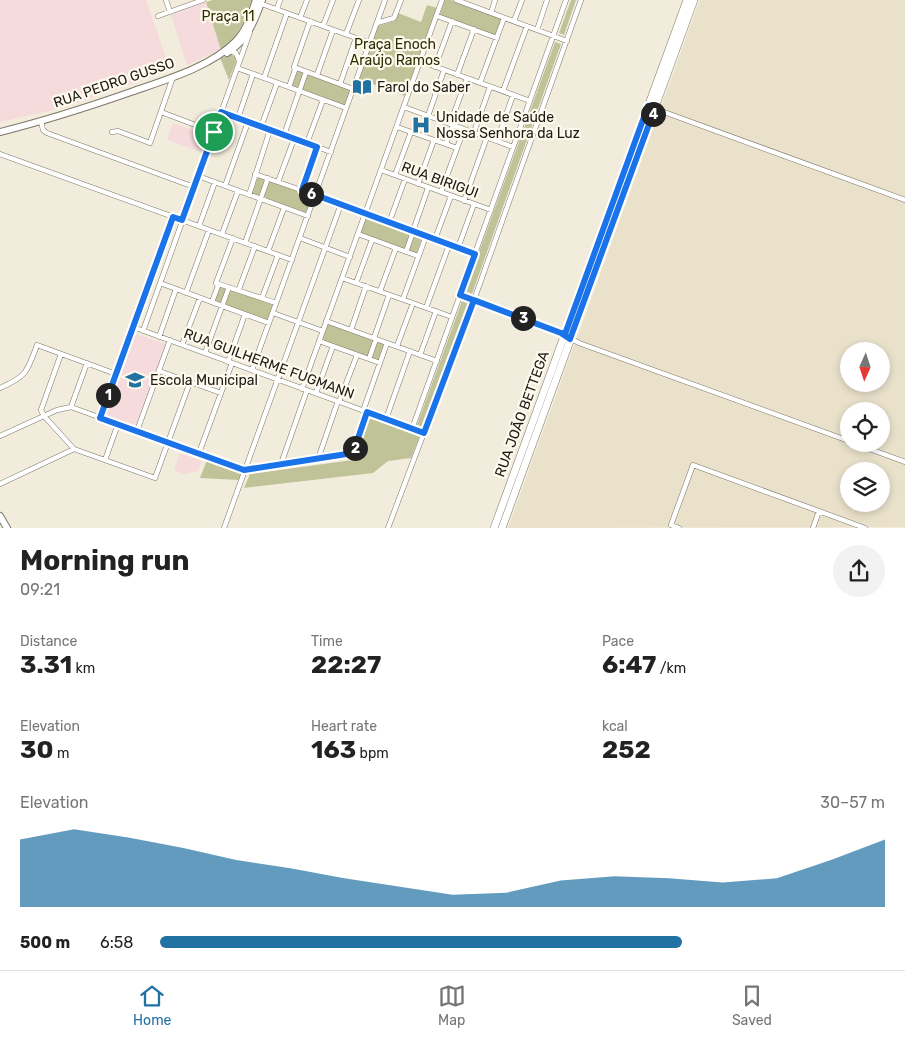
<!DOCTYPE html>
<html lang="en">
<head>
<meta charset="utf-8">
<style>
	:root { --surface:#fff; --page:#f2f2f2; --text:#222; --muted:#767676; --line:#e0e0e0; --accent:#2172a3 }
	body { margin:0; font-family:Rubik,sans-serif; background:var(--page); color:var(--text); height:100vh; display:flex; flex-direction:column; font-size:19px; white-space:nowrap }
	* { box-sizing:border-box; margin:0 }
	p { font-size:16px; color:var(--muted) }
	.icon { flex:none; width:28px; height:28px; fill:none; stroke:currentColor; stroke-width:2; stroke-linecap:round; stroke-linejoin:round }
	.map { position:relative; height:528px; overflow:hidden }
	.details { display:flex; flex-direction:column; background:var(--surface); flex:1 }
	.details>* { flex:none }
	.needle { width:32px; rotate:183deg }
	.buttons { position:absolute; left:840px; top:342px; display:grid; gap:10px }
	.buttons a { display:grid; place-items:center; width:50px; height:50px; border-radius:50%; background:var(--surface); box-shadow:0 2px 8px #0003; font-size:25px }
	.pin { position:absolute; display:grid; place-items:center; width:42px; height:42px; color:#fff; margin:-21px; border:2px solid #fff; border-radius:50%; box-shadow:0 1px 5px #0007 }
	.km { position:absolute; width:25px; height:25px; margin:-12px; border-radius:50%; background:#222; color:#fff; font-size:14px; line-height:25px; text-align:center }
	.round { display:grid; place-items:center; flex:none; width:52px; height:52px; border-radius:26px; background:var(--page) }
	.headline { display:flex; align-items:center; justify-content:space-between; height:85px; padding:0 20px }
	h1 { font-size:28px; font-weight:700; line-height:38px }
	.metrics { display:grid; grid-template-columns:repeat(3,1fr); gap:8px; height:85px; padding:5px 20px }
	.metrics div { display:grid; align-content:center }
	.metrics b { font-size:25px; font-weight:700 }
	.metrics small { font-size:14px; font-weight:400 }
	.metrics p { font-size:14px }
	.chart { height:140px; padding:10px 20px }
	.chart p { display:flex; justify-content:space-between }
	.chart svg { width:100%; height:90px; margin-top:5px; fill:var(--accent); opacity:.7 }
	ul { padding:0 20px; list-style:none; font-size:16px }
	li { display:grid; grid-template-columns:80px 60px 1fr; align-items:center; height:38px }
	li i { height:12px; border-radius:6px; background:var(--accent) }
	.tabs { display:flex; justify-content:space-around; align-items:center; height:70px; border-top:1px solid var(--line); background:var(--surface); font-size:14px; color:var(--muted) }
	.tabs a { display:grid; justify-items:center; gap:2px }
	.tabs .selected { color:var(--accent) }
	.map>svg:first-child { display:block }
	.built { fill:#e9e1ca; fill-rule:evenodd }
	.education { fill:#f6dbdc }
	.green { fill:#c0c397 }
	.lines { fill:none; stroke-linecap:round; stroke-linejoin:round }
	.minor-casing { stroke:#7c7769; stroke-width:5.5 }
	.secondary-casing { stroke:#7c7769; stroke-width:8 }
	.primary-casing { stroke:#7c7769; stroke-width:8 }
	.minor { stroke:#fff; stroke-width:4.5 }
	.secondary { stroke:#fff; stroke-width:6 }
	.primary { stroke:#fff; stroke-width:7 }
	.route-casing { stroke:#fff; stroke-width:10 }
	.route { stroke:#1a73e8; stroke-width:6 }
	.labels { text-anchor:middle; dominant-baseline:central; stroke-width:4.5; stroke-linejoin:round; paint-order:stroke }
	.park-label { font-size:14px; fill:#2c2d00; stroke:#fffaed }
	.street-label { font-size:14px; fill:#1c1a14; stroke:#fffaed }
	.poi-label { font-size:14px; fill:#1c1a14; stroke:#fffaed; text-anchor:start }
</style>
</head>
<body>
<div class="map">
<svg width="905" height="528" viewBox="0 0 905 528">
	<rect width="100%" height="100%" fill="#f2ecdc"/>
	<path class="built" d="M 700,0 L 905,0 L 905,527 L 508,528 ZM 849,351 L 881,351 L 881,384 L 849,384 ZM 849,411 L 881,411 L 881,444 L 849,444 ZM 849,471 L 881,471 L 881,504 L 849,504 Z"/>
	<path class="education" d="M 0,0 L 146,0 L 170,70 L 66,107 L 0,122 Z
		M 206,2 L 221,50 L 187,65 L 171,15 Z
		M 173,123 L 207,135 L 201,152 L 167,140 Z
		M 134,333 L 166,344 L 136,427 L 104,416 Z
		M 180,453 L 202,461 L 198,471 L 184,474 L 174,470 Z"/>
	<path class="green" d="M 213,0 L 252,0 C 245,20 239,37 221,50 L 206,2 Z
		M 445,0 L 451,0 L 502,19 L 496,36 L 440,15 Z
		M 571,0 L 576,0 L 564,35 L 559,33 Z
		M 427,5 L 437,8 L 405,96 L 359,79 L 378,26 L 395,21 L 398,13 L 421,22 Z
		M 555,42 L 561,44 L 472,294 L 465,291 Z
		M 232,54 L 235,57 L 236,62 L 229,80 L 220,58 Z
		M 297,70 L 351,89 L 345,106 L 291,87 Z
		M 258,177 L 313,197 L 307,213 L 252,193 Z
		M 367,216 L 423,236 L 416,254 L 360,234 Z
		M 219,285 L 274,304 L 268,320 L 214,301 Z
		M 462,301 L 468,303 L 423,427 L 417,425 Z
		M 328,324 L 384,344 L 378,360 L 322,340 Z
		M 369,417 L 420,435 L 411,458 L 388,461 L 373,473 L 244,488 L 250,474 L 353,460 Z
		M 207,460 L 242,472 L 239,480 L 200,478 Z"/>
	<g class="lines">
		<g class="minor-casing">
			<path id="minor" d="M 166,0 L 170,12
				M 456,0 L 567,41
				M 259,3 L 370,43
				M 277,9 L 280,0
				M 491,13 L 495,0
				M 158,16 L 203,0
				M 437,16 L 497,38
				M 300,18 L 307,0
				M 514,21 L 522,0
				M 377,23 L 394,18 L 401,0
				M 323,26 L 333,0
				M 537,30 L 547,0
				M 346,34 L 359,0
				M 230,51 L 236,53 L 239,61
				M 420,61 L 530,101
				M 294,67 L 353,89
				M 435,67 L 452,21
				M 237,68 L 346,108
				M 317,75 L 333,30
				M 457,75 L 474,29
				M 264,78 L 287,13
				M 480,83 L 504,18
				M 340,84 L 356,38
				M 289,87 L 295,70 L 294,67 L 310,21
				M 503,91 L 527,26
				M 404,107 L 513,147
				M 653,108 L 905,200
				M 161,112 L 214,132
				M 221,112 L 331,152
				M 428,116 L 444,70
				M 238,118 L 253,74
				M 41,121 L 43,130 L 47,133 L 194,187
				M 450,124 L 467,78
				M 261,127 L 277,83
				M 397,127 L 457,148
				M 112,132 L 118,131 L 150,143 L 173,77
				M 474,132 L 490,87
				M 284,135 L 306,72
				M 497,141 L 513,95
				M 307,143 L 323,100
				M 446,144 L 453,125
				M 0,154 L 292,260
				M 381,170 L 491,210
				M 255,174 L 318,196 L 475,254
				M 395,175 L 411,132
				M 198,176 L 308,216
				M 278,182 L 294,139
				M 418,184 L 434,140
				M 225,186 L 248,122
				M 302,190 L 317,147
				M 441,192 L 464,129
				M 249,195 L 270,130
				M 464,201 L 487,137
				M 389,223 L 405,179
				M 199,226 L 215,182
				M 413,231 L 428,188
				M 222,234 L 238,191
				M 358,234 L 418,256
				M 300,238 L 350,257
				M 435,239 L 451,196
				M 245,243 L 268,178
				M 458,248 L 474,204
				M 268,251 L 284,208
				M 406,252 L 413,232
				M 342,278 L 452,317
				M 160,283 L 269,323
				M 216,283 L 276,303
				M 356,283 L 372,240
				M 239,289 L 255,246
				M 380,291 L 396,248
				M 186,293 L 209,230
				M 460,295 L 561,333 L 579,343 L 849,441
				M 262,298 L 278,255
				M 403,299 L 426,236
				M 212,302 L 218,286 L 216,283 L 233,238
				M 426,308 L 449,245
				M 273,313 L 323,331
				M 326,321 L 437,361
				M 133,327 L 425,433
				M 351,330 L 366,286
				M 143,331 L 250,32
				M 159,337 L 176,289
				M 374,338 L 389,295
				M 319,341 L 380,363
				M 182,345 L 200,298
				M 397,346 L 413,303
				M 205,353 L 229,287
				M 61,354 L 41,410 L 44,416 L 74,449 L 155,478 L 190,382
				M 420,355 L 436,311
				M 369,359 L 376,339
				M 228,362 L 245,314
				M 252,370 L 385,0
				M 159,371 L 221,393
				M 0,388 C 27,376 27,372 37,345 L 116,374
				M 302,389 L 442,0
				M 316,393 L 333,346
				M 339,402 L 357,355
				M 71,407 L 87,363
				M 363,411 L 387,343
				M 100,418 L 173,217
				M 386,419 L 410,351
				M 412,429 L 566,0
				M 137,431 L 170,340
				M 0,436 L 57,410 L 71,407 L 244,470 L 353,453 L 367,412
				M 856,444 L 905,462
				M 199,453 L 232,363
				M 318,459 L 338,401
				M 105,460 L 118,424
				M 281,464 L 307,390
				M 0,484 L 74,449
				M 224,528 L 341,204
				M 388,528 L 474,300 L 581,0
				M 679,528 L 671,525 L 693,465 L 865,528
				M 813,528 L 819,511"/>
		</g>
		<g class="secondary-casing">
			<path id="secondary" d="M 227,53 C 247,41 255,20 262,0
				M 0,132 C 44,121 88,107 131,92 C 165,80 211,67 236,41 C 247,30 251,14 256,0
				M 0,516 L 7,528"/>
		</g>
		<g class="primary-casing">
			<path id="primary" d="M 494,528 L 687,0
				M 502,528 L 694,0"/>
		</g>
		<use href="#minor" class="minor"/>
		<use href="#secondary" class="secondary"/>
		<use href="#primary" class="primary"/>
	</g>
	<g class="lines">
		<g class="route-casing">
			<path id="route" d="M 214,132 L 182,220 L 173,217 L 100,418 L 244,470 L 353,453 L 367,412 L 424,433 L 474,300 L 561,333 L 570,339 L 655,108 L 648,106 L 565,334 L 561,333 C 527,320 494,308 460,295 L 475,254 L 302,190 L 317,147 L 221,112 L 214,132"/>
		</g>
		<use href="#route" class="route"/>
	</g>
	<defs>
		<g id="library-bare" transform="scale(1.5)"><path d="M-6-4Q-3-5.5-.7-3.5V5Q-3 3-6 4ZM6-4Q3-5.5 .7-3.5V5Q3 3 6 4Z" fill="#2172a3" stroke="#fffaed" stroke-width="2.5" paint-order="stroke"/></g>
		<g id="hospital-bare" transform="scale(1.5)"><path d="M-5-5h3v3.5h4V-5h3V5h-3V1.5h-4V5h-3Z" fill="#2172a3" stroke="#fffaed" stroke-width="2.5" paint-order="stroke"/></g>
		<g id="school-bare" transform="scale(1.5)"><path d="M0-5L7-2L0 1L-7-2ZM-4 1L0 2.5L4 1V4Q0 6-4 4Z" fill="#2172a3" stroke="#fffaed" stroke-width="2.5" paint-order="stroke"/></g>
	</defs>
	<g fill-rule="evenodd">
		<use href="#library-bare" x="362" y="87"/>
		<use href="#hospital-bare" x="421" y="125"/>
		<use href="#school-bare" x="135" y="380"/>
	</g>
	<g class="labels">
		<g class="park-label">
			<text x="228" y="16">Praça 11</text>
			<text x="395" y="44">Praça Enoch<tspan x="395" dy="16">Araújo Ramos</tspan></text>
		</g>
		<g class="street-label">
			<text transform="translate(114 83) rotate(-19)">RUA PEDRO GUSSO</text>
			<text transform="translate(440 180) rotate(20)">RUA BIRIGUI</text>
			<text transform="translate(269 364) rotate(20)">RUA GUILHERME FUGMANN</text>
			<text transform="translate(522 414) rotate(-70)">RUA JOÃO BETTEGA</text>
		</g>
		<g class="poi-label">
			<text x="377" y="87">Farol do Saber</text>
			<text x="436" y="117">Unidade de Saúde<tspan x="436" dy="16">Nossa Senhora da Luz</tspan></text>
			<text x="150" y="380">Escola Municipal</text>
		</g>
	</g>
</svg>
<div class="buttons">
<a><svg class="needle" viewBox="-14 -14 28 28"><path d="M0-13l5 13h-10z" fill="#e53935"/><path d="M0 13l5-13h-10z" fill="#767676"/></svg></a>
<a><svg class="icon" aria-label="locate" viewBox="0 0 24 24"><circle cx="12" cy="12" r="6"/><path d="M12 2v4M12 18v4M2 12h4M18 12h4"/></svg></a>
<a><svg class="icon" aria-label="layers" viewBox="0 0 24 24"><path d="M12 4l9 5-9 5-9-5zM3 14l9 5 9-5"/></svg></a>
</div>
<div class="pin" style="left:214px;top:132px;background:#1e9e55"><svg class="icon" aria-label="arrive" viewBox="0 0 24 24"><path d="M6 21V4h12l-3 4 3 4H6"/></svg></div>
<b class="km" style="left:108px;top:395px">1</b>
<b class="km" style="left:355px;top:448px">2</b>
<b class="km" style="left:523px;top:318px">3</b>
<b class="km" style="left:653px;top:114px">4</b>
<b class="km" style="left:311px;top:194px">6</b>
</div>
<section class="details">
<div class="headline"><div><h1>Morning run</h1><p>09:21</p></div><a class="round"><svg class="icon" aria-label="share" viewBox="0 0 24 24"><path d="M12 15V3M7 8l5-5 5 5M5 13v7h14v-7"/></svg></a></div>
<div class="metrics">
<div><p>Distance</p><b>3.31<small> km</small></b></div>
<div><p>Time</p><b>22:27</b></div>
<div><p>Pace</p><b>6:47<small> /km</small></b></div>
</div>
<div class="metrics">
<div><p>Elevation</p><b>30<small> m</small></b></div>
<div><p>Heart rate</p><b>163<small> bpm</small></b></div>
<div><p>kcal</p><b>252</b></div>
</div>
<div class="chart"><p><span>Elevation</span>30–57 m</p>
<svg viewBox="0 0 160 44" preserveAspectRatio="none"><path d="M0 44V11L10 6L20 10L30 15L40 21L50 25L60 30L70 34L80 38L90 37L100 31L110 29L120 30L130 32L140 30L150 21L160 11V44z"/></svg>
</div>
<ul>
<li><b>500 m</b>6:58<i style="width:72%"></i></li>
</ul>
</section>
<nav class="tabs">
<a class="selected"><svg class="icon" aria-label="home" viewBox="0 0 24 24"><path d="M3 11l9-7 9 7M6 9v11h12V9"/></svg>Home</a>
<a><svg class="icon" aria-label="map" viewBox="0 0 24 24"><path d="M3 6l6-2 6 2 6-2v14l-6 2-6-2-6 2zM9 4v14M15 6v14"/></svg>Map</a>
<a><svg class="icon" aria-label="saved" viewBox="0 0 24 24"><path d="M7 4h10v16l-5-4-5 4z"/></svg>Saved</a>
</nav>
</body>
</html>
